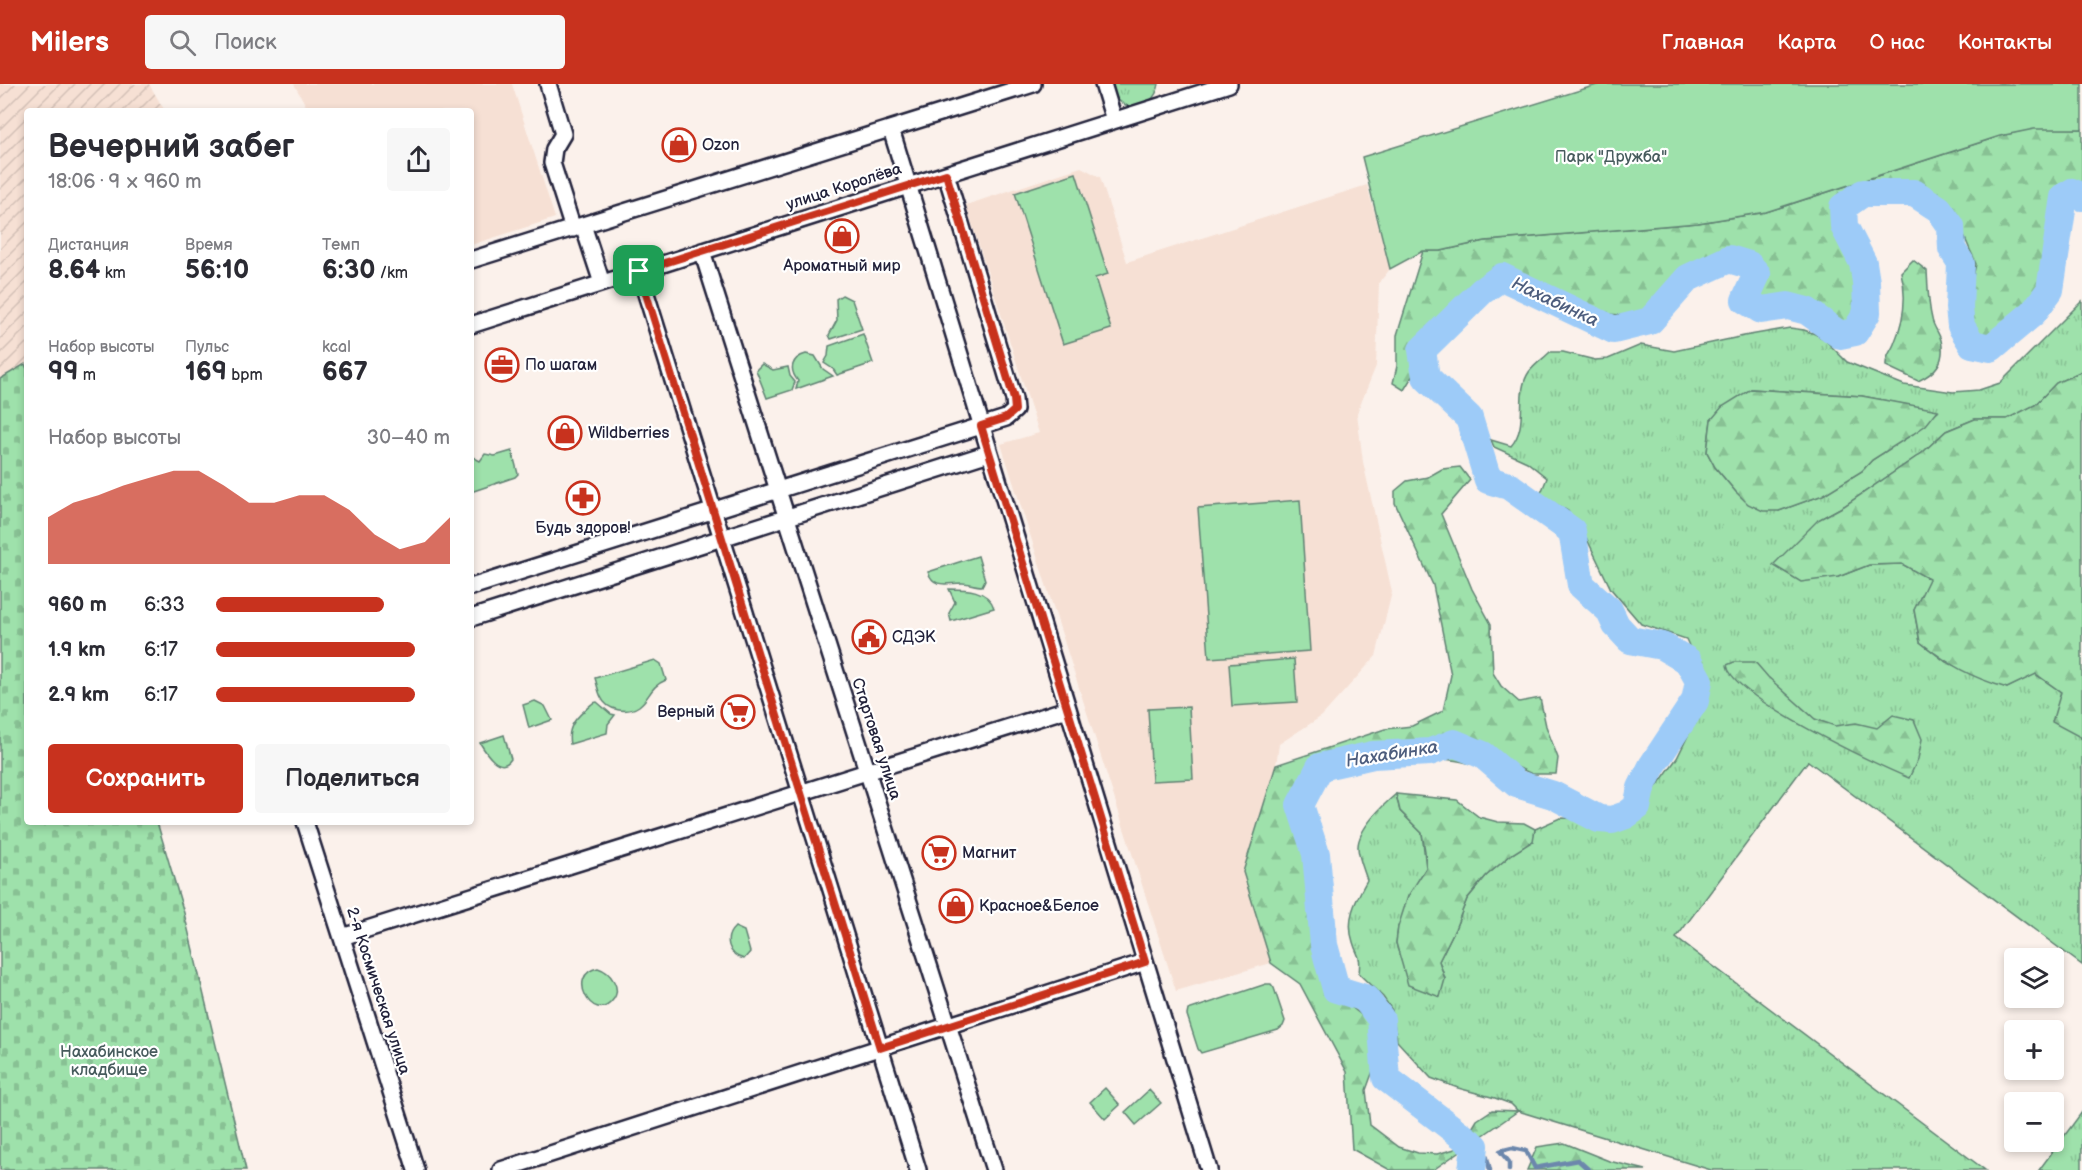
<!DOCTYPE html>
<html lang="ru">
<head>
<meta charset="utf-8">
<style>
	:root { --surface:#fff; --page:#f7f7f7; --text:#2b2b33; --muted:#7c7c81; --accent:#c8321e }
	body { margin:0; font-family:"Balsamiq Sans",sans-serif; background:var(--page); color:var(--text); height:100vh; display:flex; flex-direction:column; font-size:22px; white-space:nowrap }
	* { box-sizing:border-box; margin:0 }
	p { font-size:20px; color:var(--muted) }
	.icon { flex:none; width:33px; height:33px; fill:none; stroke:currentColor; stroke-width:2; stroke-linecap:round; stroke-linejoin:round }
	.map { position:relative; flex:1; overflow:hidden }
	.side { position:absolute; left:24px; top:24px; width:450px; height:717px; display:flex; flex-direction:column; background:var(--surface); border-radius:6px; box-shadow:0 3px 9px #0003 }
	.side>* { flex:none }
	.controls { position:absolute; left:2004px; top:864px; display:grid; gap:12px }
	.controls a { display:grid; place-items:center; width:60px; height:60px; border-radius:6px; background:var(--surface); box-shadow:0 3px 9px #0003; font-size:30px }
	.pin { position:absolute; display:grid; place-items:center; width:51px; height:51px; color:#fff; margin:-26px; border-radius:12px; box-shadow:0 3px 9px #0006 }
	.round { display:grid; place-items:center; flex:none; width:63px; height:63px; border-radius:6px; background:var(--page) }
	.head { display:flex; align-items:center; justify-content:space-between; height:102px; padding:0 24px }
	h1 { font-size:33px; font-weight:800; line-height:45px }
	.metrics { display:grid; grid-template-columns:repeat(3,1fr); gap:9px; height:102px; padding:6px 24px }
	.metrics div { display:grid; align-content:center }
	.metrics b { font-size:26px; font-weight:800 }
	.metrics small { font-size:16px; font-weight:400 }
	.metrics p { font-size:16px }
	.chart { height:168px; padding:12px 24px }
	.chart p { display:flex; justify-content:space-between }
	.chart svg { width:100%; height:108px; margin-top:6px; fill:var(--accent); opacity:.7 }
	.action { display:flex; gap:12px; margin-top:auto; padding:12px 24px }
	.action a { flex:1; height:69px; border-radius:6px; background:var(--accent); color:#fff; font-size:24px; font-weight:800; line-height:69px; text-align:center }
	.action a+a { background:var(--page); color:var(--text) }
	ul { padding:0 24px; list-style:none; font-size:20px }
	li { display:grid; grid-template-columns:96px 72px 1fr; align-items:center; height:45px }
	li i { height:15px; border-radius:8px; background:var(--accent) }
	header { display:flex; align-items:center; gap:36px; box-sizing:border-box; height:84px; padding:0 30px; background:var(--accent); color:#fff }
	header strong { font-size:28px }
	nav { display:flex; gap:33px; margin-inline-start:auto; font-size:21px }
	.search { width:420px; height:54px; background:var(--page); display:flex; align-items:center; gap:15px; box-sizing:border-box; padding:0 21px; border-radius:6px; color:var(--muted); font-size:22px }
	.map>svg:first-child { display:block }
	.built { fill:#f6e0d4 }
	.industrial { fill:url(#industrial-furrows) }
	.grass { fill:url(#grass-tufts); stroke:#608273; stroke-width:1.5; fill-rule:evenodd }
	.forest { fill:url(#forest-firs); stroke:#608273; stroke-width:1.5 }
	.cemetery { fill:url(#cemetery-stones); stroke:#608273; stroke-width:1.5 }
	.park { fill:#9ee1ab; stroke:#608273; stroke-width:1.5 }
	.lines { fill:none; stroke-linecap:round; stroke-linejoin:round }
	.stream { stroke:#6c87ac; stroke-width:4.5 }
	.river { stroke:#9dcbf8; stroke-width:28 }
	.minor-casing { stroke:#22223b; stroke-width:20 }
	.minor { stroke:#fff; stroke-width:15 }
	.route-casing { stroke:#fff; stroke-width:12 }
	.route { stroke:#c8321e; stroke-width:8 }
	.labels { text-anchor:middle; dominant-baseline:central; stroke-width:4.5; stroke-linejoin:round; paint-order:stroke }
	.poi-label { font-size:16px; fill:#22223b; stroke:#fff; text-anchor:start }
	.park-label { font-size:16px; fill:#475b5d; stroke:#fff }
	.street-label { font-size:16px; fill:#22223b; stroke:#fff }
	.water-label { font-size:18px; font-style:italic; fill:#4d5d7d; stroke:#fff }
</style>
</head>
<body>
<header>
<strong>Milers</strong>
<div class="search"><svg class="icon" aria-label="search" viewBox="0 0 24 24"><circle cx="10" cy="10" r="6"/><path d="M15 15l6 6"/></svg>Поиск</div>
<nav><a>Главная</a><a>Карта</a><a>О нас</a><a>Контакты</a></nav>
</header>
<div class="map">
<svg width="2082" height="1086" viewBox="0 0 2082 1086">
	<defs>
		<pattern id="industrial-furrows" width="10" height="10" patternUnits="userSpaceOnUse" patternTransform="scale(1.5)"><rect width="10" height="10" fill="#f6e0d4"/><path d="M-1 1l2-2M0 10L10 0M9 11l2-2" fill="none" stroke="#d3c0b7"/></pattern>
		<pattern id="grass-tufts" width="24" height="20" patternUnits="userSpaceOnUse" patternTransform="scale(1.5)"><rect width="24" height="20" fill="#9ee1ab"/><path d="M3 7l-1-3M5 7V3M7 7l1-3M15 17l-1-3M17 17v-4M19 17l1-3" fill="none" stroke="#88c194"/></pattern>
		<pattern id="forest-firs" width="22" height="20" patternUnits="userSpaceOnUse" patternTransform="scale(1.5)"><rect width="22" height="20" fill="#9ee1ab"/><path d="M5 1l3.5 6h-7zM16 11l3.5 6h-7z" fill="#88c194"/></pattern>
		<pattern id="cemetery-stones" width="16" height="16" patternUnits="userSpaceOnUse" patternTransform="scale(1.5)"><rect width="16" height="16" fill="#9ee1ab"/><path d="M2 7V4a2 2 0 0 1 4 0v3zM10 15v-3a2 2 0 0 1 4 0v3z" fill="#88c194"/></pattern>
	</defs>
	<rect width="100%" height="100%" fill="#fbf1eb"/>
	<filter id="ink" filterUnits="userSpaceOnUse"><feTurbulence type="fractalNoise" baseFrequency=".0167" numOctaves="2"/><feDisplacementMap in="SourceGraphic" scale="12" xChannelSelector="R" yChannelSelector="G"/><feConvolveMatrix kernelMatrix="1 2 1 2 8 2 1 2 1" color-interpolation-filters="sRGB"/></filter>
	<g filter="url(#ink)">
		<path class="built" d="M 294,0 L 512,0 L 555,134 L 471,161 L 471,27 L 309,27 Z
			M 1081,83 L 1100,93 L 1127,178 L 1367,101 L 1390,185 L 1379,199 L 1376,282 L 1357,329 L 1363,378 L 1392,508 L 1376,572 L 1322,632 L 1279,660 L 1276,681 L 1243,788 L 1271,879 L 1176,907 L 1001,360 L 1039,349 L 966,121 Z"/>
		<path class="industrial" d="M 0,0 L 149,0 L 165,27 L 27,27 L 27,279 L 0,295 Z"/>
		<path class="grass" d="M 1112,0 L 1159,0 C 1154,30 1113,30 1112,0 Z
			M 2082,217 L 2082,287 L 2056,299 L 2035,321 L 2007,335 L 1975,335 L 1946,347 L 1922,369 L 1844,422 L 1818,436 L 1838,493 L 1869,481 L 1902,480 L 1930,495 L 1914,526 L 1920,558 L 1946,578 L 2007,604 L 2035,590 L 2061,608 L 2080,654 L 2082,654 L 2082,881 L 1808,677 L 1676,854 L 1985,1086 L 1711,1086 L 1518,1027 L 1511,1020 L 1495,1014 L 1458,1004 L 1431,994 L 1397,957 L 1392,926 L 1383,913 L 1359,890 C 1361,869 1358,875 1353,858 C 1345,834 1356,816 1367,796 C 1364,786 1358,773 1358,763 C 1358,745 1383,721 1396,710 L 1400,727 L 1422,749 L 1426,784 L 1418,797 L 1398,843 L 1396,859 L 1401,876 L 1445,895 L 1439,877 L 1455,845 L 1467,815 L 1486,792 L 1512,770 L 1532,757 L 1535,745 L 1560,734 L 1584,735 L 1605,744 L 1625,744 L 1640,735 L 1649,713 L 1677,674 L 1708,611 L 1700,586 L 1686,555 L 1641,540 L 1611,505 L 1585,451 L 1568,427 L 1549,416 L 1541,409 L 1547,394 L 1527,378 L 1494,363 L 1491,356 L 1511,362 C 1530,340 1514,310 1529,288 C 1534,281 1544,274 1550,268 L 1563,268 L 1595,276 L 1608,275 L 1641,261 L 1674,267 L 1744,252 L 1790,244 L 1804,246 L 1815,250 L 1824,255 L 1847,278 L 1904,301 L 1953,308 L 1979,306 L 2000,299 ZM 1751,305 L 1862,312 L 1938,327 L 1886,367 L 1872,376 L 1862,387 L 1822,411 L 1779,427 L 1736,408 L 1715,383 L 1707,368 L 1711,336 Z
			M 2082,1028 L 2082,1086 L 2039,1086 Z"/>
		<path class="forest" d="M 2034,44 L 2082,45 L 2082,109 L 2076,105 L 2058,110 L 2047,143 L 2044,202 L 2034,217 L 2020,231 L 2005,240 L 1993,255 L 1974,252 L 1969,234 L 1972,197 L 1976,180 L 1962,147 L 1952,132 L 1896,105 L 1838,122 L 1834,140 L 1840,156 L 1861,186 L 1864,223 L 1858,239 L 1840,243 L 1825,235 L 1796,213 L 1778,219 L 1759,216 C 1761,192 1761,185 1742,170 L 1724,171 L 1689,186 L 1679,200 L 1650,223 L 1632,232 L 1596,229 L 1562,214 L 1523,202 L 1508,192 L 1490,195 L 1475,206 L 1433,271 L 1413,291 L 1404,306 L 1393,299 L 1397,282 L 1397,251 L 1423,167 L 1441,167 L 1485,157 L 1698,139 L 1766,128 L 2000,52 Z
			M 1913,176 L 1927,187 C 1928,203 1928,219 1932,235 C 1933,242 1939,249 1941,256 C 1946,278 1935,289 1918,297 L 1886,282 C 1885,272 1891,268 1894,260 C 1904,237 1907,212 1901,188 Z
			M 2082,287 L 2082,654 L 2052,638 L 2061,608 L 2036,590 L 2007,604 C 1970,593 1951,582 1920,558 L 1914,526 L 1929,495 L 1902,480 L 1869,481 L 1838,493 L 1801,498 L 1773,481 L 1818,436 L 1844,422 L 1922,369 L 1946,347 L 1975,335 L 2007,335 L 2035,321 L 2056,299 Z
			M 1751,305 L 1862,312 L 1938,326 L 1926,341 L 1913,350 L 1872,376 L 1862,387 L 1823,411 L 1779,427 L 1763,427 L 1748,420 L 1736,408 L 1715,383 L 1707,368 L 1711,336 L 1722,323 Z
			M 1460,383 L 1470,396 L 1441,430 L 1472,505 L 1491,540 L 1493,589 L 1501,602 L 1519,618 L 1540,614 L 1546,642 L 1558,674 L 1556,690 L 1532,690 L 1504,677 L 1486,660 L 1471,680 C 1454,675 1438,674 1420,673 C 1376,670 1337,671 1304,705 L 1304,724 L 1306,743 L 1304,761 L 1308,778 L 1319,792 L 1326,809 L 1328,846 L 1326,882 L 1328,900 L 1340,914 L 1370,938 L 1376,955 L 1378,973 L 1366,1006 L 1370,1041 L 1399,1063 L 1418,1069 L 1437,1070 L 1455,1065 L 1468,1051 L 1477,1036 L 1492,1026 L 1518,1027 L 1433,1086 L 1390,1086 L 1352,1065 L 1347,988 L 1300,900 L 1271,879 L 1243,788 L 1276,681 L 1385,645 L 1412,642 L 1443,627 L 1451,591 L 1433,501 L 1395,419 L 1395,407 L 1407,397 L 1428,393 L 1442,385 Z
			M 1734,578 L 1755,578 L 1768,593 L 1815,635 L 1835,642 L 1856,639 L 1877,644 L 1893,631 L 1914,636 L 1922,655 L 1918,675 L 1909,694 C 1877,681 1731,613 1727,581 Z
			M 1396,710 L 1457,716 L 1479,733 L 1498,738 L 1524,739 L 1535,745 L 1533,757 L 1512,770 L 1486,792 L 1467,815 L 1455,845 L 1439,877 L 1445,895 L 1440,913 L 1408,901 L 1396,859 L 1398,843 L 1408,812 L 1426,784 L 1425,767 L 1422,749 L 1400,727 Z
			M 1564,1059 L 1609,1077 L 1646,1086 L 1527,1086 L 1537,1063 Z"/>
		<path class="cemetery" d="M 25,280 L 27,285 L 27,738 L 157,738 L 184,829 L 246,1086 L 0,1086 L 0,295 Z"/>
		<path class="park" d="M 1600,0 L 2082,0 L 2082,45 L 2034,45 L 2000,52 L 1766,128 L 1698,139 L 1485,157 L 1441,167 L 1423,167 L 1390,185 L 1362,73 Z
			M 1076,89 L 1108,190 L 1095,194 L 1111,245 L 1063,260 L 1015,109 Z
			M 842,211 L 852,216 L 862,245 L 831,255 L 829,251 L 837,236 L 836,215 Z
			M 863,250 L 873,279 L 837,291 L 833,285 L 824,279 L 828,272 L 829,262 Z
			M 806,270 L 815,272 L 823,285 L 833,292 L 796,305 L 798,297 C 788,285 792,274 806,270 Z
			M 762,280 L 773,286 L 788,283 L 790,292 L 795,298 L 792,306 L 767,314 L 756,286 Z
			M 512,367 L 518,390 L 515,393 L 471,408 L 471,372 L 480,377 L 485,370 L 495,372 Z
			M 1300,416 L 1310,567 L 1209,574 L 1198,424 Z
			M 978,472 L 985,496 L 982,502 C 975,502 969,499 962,499 C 947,499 934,505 928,488 Z
			M 949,505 C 966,505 988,505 994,524 L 951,537 L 949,529 L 955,518 Z
			M 1294,575 L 1297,618 L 1232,622 L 1229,580 Z
			M 655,576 L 661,580 L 666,596 C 649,603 651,613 639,622 C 627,630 607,627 601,613 C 598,607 597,600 595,594 Z
			M 535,617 L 545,622 L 552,636 L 529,644 L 523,621 Z
			M 597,618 L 611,630 L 615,631 L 608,640 L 607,649 L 570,660 C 566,641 579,631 593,619 Z
			M 1189,623 L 1193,695 L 1152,697 L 1148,625 Z
			M 504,651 L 511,675 C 500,691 486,669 480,659 Z
			M 735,843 L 744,847 L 750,868 L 744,875 C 728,871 723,854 735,843 Z
			M 598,884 C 611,888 623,905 612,917 C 593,941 565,890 598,884 Z
			M 1266,900 L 1271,900 L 1274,904 L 1285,937 L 1283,942 L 1278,946 L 1201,969 L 1198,965 L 1187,931 L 1188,926 Z
			M 1105,1004 L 1120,1021 L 1105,1035 L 1090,1018 Z
			M 1149,1006 L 1161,1019 L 1136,1041 L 1125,1028 Z"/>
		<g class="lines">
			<path class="stream" d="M 1475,1070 L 1486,1070 L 1490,1086
				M 1509,1086 L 1509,1078 L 1500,1067 L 1512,1064 L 1526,1067 L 1535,1084 L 1578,1076 L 1589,1086"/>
			<path class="river" d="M 1472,1086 L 1475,1062 L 1386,994 L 1381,935 L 1365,914 L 1336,905 L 1324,861 L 1316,770 L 1300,721 L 1320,683 L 1373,671 L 1430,668 L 1454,659 L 1483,671 L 1517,700 L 1553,711 L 1599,735 L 1612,736 L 1626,731 L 1637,723 L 1641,704 L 1652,682 L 1695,617 L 1699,597 L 1688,577 L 1662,562 L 1630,556 L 1616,541 L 1609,526 L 1581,501 L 1572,447 L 1509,402 L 1488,396 L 1469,334 L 1426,293 L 1422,266 L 1482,207 L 1502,193 L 1614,246 L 1650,237 L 1688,194 L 1729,175 L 1749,181 L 1757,190 L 1745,216 L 1761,226 L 1788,222 L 1807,227 L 1840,251 L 1855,248 L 1867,229 L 1866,198 L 1863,179 L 1844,142 L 1843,123 L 1863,109 L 1914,109 L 1939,125 L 1951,142 L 1952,165 L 1961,179 L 1959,224 L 1961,242 L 1972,260 L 1991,264 L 2033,229 L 2050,206 L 2064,113 L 2072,108 L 2082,113"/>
			<g class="minor-casing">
				<path id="minor" d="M 548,0 L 563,50 L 554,65 L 552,79 L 573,145
					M 1103,0 L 1114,36
					M 891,45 L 1209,1086
					M 583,141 L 602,199
					M 702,167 L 994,1086
					M 471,176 L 1033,0
					M 639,187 L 918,1086
					M 471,241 L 1229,0
					M 471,503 L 1006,334 L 1015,326 L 1014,315 L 946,90
					M 471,534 L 989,369
					M 305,738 L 416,1086
					M 342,853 L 1067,625
					M 501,1086 L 1145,878"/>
			</g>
			<use href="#minor" class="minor"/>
		</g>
	</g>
	<g class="lines" filter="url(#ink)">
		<g class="route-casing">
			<path id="route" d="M 946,90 L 1014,315 L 1015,326 L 1006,334 L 981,342 L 1145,878 L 880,964 L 639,187 Z"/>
		</g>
		<use href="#route" class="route"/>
	</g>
	<defs>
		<g id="shop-ring" transform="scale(1.725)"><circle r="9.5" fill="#fff" stroke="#c8321e" stroke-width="1.5"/><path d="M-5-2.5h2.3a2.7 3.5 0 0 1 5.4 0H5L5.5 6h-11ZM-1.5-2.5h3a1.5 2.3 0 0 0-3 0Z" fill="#c8321e"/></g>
		<g id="office-ring" transform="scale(1.725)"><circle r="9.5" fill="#fff" stroke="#c8321e" stroke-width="1.5"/><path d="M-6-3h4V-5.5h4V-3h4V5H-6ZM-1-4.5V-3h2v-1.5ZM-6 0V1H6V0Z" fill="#c8321e"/></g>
		<g id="pharmacy-ring" transform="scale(1.725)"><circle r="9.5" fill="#fff" stroke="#c8321e" stroke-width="1.5"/><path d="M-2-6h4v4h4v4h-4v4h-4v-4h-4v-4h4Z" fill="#c8321e"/></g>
		<g id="civic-ring" transform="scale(1.725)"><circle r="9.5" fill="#fff" stroke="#c8321e" stroke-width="1.5"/><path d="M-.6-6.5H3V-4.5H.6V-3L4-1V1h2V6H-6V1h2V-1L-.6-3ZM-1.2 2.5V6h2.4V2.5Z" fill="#c8321e"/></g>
		<g id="supermarket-ring" transform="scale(1.725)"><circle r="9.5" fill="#fff" stroke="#c8321e" stroke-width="1.5"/><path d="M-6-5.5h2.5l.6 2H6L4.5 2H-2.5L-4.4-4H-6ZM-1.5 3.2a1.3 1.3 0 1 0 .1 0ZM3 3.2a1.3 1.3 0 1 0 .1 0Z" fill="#c8321e"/></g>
	</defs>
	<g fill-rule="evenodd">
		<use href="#shop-ring" x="679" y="61"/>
		<use href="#shop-ring" x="842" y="152"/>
		<use href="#office-ring" x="502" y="281"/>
		<use href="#shop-ring" x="565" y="349"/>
		<use href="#pharmacy-ring" x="583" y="414"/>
		<use href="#civic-ring" x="869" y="553"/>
		<use href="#supermarket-ring" x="738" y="628"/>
		<use href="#supermarket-ring" x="939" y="769"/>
		<use href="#shop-ring" x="956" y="822"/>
	</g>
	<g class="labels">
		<g class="poi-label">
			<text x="702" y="61">Ozon</text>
			<text x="842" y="182" text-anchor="middle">Ароматный мир</text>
			<text x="525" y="281">По шагам</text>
			<text x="588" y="349">Wildberries</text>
			<text x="583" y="444" text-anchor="middle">Будь здоров!</text>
			<text x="892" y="553">СДЭК</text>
			<text x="715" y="628" text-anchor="end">Верный</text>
			<text x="962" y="769">Магнит</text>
			<text x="979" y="822">Красное&amp;Белое</text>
		</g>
		<g class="park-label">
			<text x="1611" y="73">Парк "Дружба"</text>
			<text x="109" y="968">Нахабинское<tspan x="109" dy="18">кладбище</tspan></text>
		</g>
		<g class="street-label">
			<text transform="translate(844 103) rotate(-18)">улица Королёва</text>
			<text transform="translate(876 655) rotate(72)">Стартовая улица</text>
			<text transform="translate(378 907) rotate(72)">2-я Космическая улица</text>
		</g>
		<g class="water-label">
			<text transform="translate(1555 218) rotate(25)">Нахабинка</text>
			<text transform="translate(1392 670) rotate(-9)">Нахабинка</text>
		</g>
	</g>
</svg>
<div class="controls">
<a><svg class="icon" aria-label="layers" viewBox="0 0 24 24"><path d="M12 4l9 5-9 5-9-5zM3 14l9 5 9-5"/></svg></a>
<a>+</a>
<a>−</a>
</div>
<div class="pin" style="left:639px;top:187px;background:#1e9e55"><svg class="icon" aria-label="arrive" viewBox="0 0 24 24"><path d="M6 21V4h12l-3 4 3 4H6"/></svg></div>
<section class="side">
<div class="head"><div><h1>Вечерний забег</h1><p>18:06 · 9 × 960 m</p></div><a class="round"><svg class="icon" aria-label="share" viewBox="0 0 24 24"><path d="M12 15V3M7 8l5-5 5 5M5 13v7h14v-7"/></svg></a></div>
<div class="metrics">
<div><p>Дистанция</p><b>8.64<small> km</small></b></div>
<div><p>Время</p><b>56:10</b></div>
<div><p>Темп</p><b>6:30<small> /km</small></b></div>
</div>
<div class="metrics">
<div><p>Набор высоты</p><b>99<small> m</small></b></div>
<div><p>Пульс</p><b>169<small> bpm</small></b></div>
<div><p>kcal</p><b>667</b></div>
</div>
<div class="chart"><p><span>Набор высоты</span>30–40 m</p>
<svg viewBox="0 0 160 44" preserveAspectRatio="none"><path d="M0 44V25L10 19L20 16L30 12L40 9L50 6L60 6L70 12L80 19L90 19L100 16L110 16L120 22L130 32L140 38L150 35L160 25V44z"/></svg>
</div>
<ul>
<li><b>960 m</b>6:33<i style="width:72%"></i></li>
<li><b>1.9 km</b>6:17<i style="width:85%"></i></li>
<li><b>2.9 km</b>6:17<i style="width:85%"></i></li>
</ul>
<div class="action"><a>Сохранить</a><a>Поделиться</a></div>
</section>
</div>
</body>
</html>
